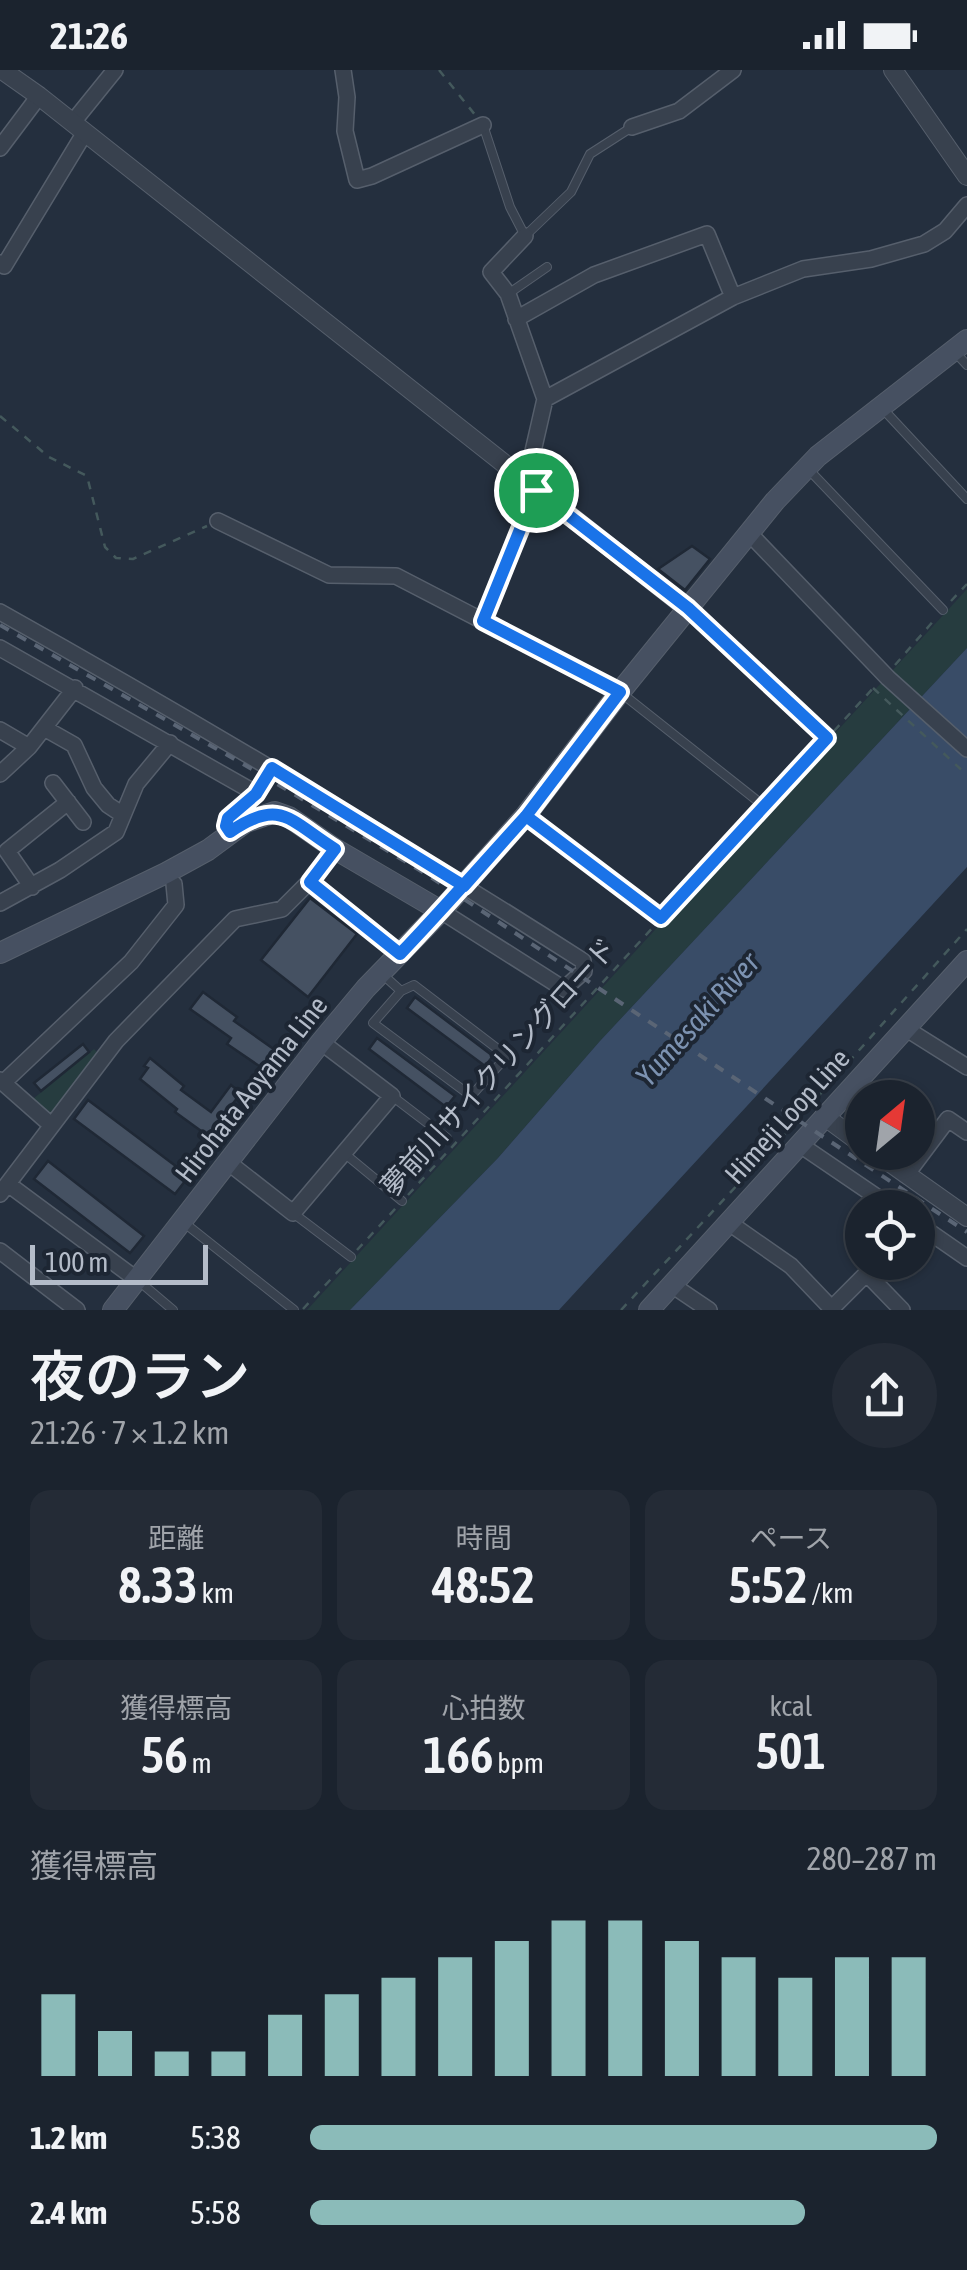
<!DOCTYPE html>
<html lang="ja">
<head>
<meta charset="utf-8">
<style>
	:root { --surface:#1b232e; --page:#242b36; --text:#f1f3f6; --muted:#a0a4aa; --line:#39404a; --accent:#8bbbb9 }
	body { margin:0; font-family:"Asap Condensed","Noto Sans JP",sans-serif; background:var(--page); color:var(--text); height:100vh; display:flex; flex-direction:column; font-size:38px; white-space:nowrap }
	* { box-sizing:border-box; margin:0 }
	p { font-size:32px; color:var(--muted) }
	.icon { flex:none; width:55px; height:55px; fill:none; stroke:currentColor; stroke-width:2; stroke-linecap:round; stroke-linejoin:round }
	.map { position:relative; height:1240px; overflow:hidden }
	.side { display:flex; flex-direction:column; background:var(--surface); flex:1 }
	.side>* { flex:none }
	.needle { width:65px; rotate:29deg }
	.buttons { position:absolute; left:845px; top:1010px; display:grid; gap:20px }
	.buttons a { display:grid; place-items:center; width:90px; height:90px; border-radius:50%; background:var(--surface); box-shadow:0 2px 8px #0004,0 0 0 2px var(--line); font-size:50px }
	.scale { position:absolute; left:30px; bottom:25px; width:178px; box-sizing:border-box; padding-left:10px; border:5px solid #b4bcc9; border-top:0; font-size:28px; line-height:35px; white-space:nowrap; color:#b4bcc9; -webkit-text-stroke:8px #1d2633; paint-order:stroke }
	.pin { position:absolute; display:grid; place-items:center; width:85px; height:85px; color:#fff; margin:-42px; border:5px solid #fff; border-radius:50%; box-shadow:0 2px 10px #0007 }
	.round { display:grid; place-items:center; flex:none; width:105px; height:105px; border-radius:52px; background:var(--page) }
	.overview { display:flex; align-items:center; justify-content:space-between; height:170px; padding:0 30px }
	h1 { font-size:55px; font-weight:600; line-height:75px }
	.metrics { display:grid; grid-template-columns:repeat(3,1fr); gap:15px; height:170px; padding:10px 30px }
	.metrics div { display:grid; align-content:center; border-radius:20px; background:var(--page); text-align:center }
	.metrics b { font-size:50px; font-weight:600 }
	.metrics small { font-size:28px; font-weight:400 }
	.metrics p { font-size:28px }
	.chart { height:280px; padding:20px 30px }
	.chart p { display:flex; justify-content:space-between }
	.chart svg { width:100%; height:180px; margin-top:10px; stroke:var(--accent); stroke-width:6 }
	ul { padding:0 30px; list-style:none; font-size:32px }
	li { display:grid; grid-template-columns:160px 120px 1fr; align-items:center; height:75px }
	li i { height:25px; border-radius:12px; background:var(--accent) }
	.status { display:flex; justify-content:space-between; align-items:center; height:70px; padding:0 50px; background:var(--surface); direction:ltr }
	.status svg { height:28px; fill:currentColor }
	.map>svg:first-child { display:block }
	.green { fill:#263c3f }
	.water { fill:#394c67 }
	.building { fill:#455162; stroke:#1f2835; stroke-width:2.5 }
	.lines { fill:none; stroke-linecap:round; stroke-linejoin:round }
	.service-casing { stroke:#565f6c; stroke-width:10 }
	.minor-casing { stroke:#565f6c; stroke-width:18 }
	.tertiary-casing { stroke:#565f6c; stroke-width:20 }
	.secondary-casing { stroke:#565f6c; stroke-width:22 }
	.path { stroke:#44595c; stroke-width:2.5; stroke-dasharray:8 8; stroke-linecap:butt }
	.service { stroke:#38414e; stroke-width:8 }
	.minor { stroke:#38414e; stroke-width:15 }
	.tertiary { stroke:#38414e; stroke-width:18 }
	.secondary { stroke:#465061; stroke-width:20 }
	.rail { stroke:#5a6575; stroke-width:4; stroke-dasharray:10 10; stroke-linecap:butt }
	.route-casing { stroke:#fff; stroke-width:20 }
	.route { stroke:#1a73e8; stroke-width:12 }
	.labels { text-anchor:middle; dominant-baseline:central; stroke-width:8; stroke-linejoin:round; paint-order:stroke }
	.street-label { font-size:28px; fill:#b4bcc9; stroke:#1d2633 }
	.water-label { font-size:30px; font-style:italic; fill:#7c92b1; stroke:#1d2633 }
</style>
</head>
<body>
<div class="status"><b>21:26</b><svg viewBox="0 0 49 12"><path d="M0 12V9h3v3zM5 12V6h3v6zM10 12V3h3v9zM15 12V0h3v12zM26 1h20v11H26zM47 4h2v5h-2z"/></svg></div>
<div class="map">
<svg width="967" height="1240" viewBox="0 0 967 1240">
	<rect width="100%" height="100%" fill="#242f3e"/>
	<path class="green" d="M 967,519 L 967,578 L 600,971 L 498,1088 L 350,1240 L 307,1240 Z
		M 94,979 L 97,982 L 48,1048 L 28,1033 Z"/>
	<path class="water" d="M 967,578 L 967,797 L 559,1240 L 350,1240 L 498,1088 L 600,971 Z"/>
	<path class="building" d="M 692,476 L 710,489 L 685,520 L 658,499 Z
		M 310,828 L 357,864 L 308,927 L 261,890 Z
		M 203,922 L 237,947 L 234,951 L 275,980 L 262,998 L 227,974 L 231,968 L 190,939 Z
		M 415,927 L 493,986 L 485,996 L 407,938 Z
		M 377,968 L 455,1026 L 446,1037 L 369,979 Z
		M 83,974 L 89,982 L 41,1021 L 34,1013 Z
		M 150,988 L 184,1016 L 181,1020 L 211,1042 L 231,1015 L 241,1023 L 221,1049 L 225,1052 L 219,1059 L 216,1056 L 208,1066 L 175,1042 L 177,1039 L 140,1009 L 148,998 L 144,996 Z
		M 88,1030 L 189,1106 L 175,1124 L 74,1049 Z
		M 48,1091 L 144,1166 L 130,1183 L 34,1109 Z"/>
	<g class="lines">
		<g class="service-casing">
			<path id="service" d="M 483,55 L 510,137 L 525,166 L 571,122 L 590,84 L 632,57
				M 508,224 L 547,197
				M 954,281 L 967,295
				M 882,338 L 967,429
				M 810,401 L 943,540
				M 691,542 L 827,668
				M 620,622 L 764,736
				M 526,745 L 661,849
				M 381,903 L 401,921
				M 414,915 L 507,986 L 471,1026 L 373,953 L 401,921 Z
				M 392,1026 L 447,1068
				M 344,1083 L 402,1131
				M 293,1143 L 351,1187
				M 182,1151 L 294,1240
				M 140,1212 L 173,1240"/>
		</g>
		<g class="minor-casing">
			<path id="minor" d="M 343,0 L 347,27 L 345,61 L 357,110 L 372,106 L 483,55
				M 73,52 L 115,0
				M 632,57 L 679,41 L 733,0
				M 0,78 L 39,26
				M 0,193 L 4,196 L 84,64
				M 516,249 L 594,205 L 707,164 L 733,227
				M 545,329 L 733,227 L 803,199 L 871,189 L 924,174 L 945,161 L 967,135
				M 521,408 L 531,390 L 545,329 L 508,224 L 491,202 L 525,166
				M 218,451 L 329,505 L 396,506 L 620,622
				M 749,463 L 888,608 L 967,679
				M 0,542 C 198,653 392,769 583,891 L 584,901 L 564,919 L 441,841
				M 483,551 L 536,420
				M 0,578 L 257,724
				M 44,658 L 74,675 L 94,718 L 108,735 L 123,745
				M 0,660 L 29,677
				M 0,704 L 29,677 L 75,618
				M 53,713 L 83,752
				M 230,763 L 226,756 L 228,748 L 257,724 L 271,698
				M 310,811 L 400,885
				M 32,817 L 7,781 L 68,732
				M 0,833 L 60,800 L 116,762 L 136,714 L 170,673
				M 905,958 L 967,997
				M 0,1010 L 51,1055
				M 4,1012 L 131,892 L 176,835 L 174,814
				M 799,1074 L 893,1138
				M 229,1093 L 293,1143 L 392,1026 L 321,972
				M 906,1105 L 948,1049 L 967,1062
				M 8,1114 L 136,1209
				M 0,1124 L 116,971 L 235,849 L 282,839 L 310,811 L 335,779
				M 728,1152 L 791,1196 L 832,1239
				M 918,1154 L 967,1188
				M 0,1181 L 77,1240
				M 867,1204 L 902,1240
				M 672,1215 L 709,1240
				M 830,1240 L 878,1192"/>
		</g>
		<g class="tertiary-casing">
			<path id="tertiary" d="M 2,0 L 39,26 L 688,539
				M 893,0 L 967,106
				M 824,1046 L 862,1074
				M 875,1082 L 967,1147"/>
		</g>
		<g class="secondary-casing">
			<path id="secondary" d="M 0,883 L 166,803 L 208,780 L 246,752 L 275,742 L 289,747 L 335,779 L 441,841
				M 113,1240 L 321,972 L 366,918 L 441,841 L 526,745 L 620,622 L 775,431 L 818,386 L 967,270
				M 649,1240 L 967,891"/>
		</g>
		<path class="path" d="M 439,0 L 476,46
			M 0,346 L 49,387 L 87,406 L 105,477 L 116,488 L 133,489 L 207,456
			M 951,531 L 967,514
			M 895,595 L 936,548
			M 873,618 L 967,705
			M 834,661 L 876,615
			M 769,730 L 821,674
			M 668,841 L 757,744
			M 408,1125 L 656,854
			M 357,1180 L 396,1138
			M 303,1239 L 345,1194
			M 621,1240 L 781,1068 L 967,859"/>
		<use href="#service" class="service"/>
		<use href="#minor" class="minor"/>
		<use href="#tertiary" class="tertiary"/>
		<use href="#secondary" class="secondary"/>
		<path class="rail" d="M 0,555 L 264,706 L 426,804 L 967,1162"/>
	</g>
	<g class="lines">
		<g class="route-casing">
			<path id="route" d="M 536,420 L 483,551 L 620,622 L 526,746 L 464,816 L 272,698 L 256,724 L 228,748 L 226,756 L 230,762 C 281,727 290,751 335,779 L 310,812 L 400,884 C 443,839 484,792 526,746 L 661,848 L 827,668 L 688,538 L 536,420"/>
		</g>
		<use href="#route" class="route"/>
	</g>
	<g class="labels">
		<g class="street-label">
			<text transform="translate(498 997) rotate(-48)">夢前川サイクリングロード</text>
			<text transform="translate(251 1019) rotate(-52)">Hirohata Aoyama Line</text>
			<text transform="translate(787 1046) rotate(-48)">Himeji Loop Line</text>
		</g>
		<g class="water-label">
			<text transform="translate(697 949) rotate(-48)">Yumesaki River</text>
		</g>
	</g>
</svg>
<div class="buttons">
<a><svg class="needle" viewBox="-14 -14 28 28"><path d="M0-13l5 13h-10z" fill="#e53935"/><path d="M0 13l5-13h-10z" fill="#a0a4aa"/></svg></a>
<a><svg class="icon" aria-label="locate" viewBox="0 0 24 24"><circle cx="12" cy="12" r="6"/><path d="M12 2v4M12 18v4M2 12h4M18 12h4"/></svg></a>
</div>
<div class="scale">100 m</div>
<div class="pin" style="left:536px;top:420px;background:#1e9e55"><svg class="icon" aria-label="arrive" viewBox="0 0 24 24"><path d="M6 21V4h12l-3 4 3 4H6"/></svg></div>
</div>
<section class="side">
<div class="overview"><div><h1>夜のラン</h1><p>21:26 · 7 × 1.2 km</p></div><a class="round"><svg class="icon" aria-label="share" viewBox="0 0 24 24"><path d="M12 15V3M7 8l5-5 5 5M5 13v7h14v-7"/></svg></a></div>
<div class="metrics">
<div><p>距離</p><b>8.33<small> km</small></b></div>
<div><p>時間</p><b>48:52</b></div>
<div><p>ペース</p><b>5:52<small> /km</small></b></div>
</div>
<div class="metrics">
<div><p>獲得標高</p><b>56<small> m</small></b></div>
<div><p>心拍数</p><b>166<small> bpm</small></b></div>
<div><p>kcal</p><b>501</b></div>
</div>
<div class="chart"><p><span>獲得標高</span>280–287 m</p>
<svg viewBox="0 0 160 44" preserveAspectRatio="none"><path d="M5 44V24M15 44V33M25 44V38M35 44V38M45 44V29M55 44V24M65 44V20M75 44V15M85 44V11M95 44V6M105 44V6M115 44V11M125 44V15M135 44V20M145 44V15M155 44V15"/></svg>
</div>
<ul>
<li><b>1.2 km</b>5:38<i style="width:100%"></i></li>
<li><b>2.4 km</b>5:58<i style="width:79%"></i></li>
</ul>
</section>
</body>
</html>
